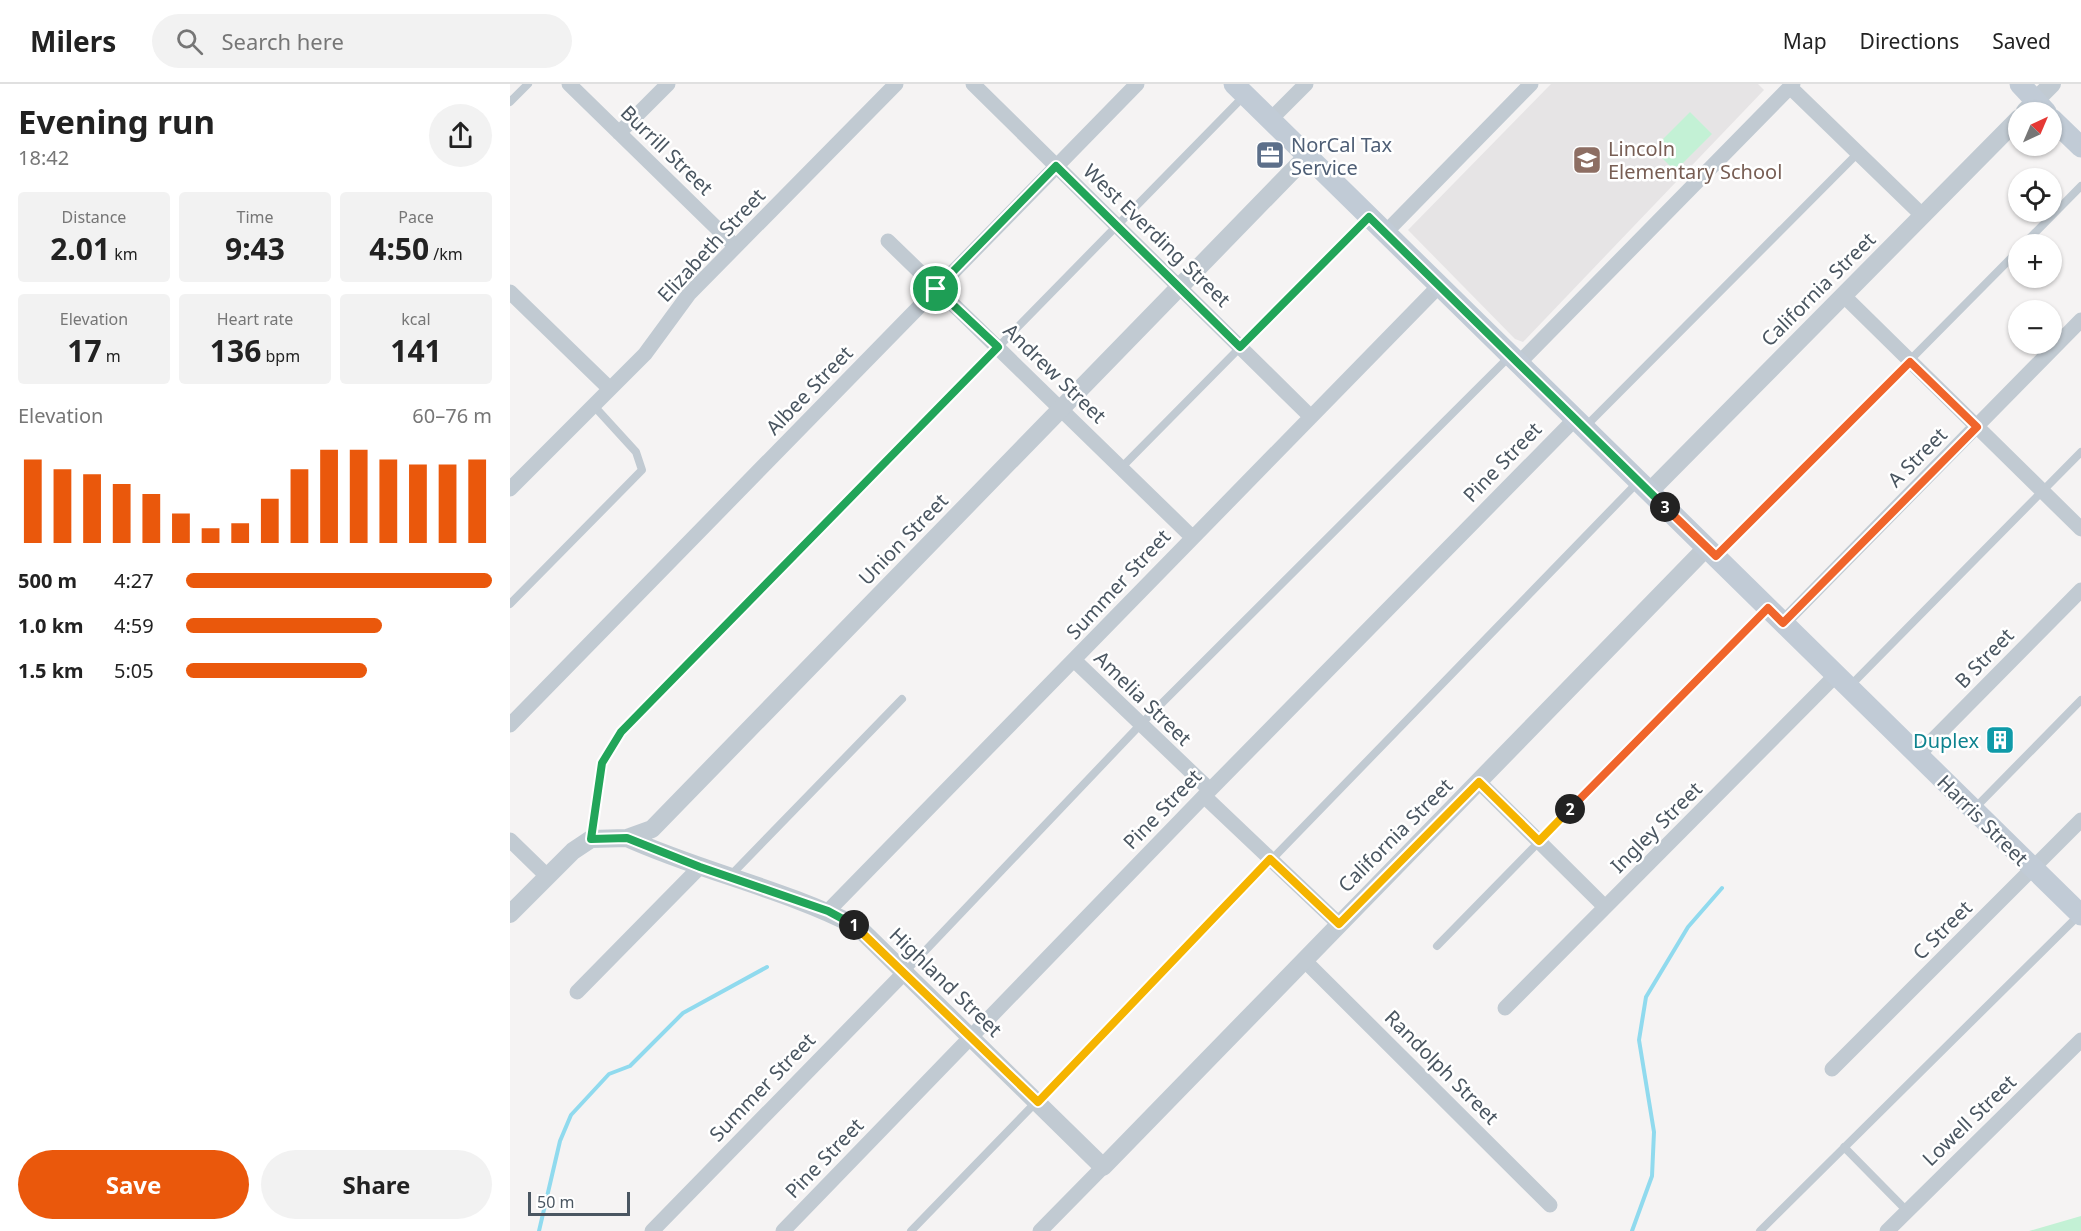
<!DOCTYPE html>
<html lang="en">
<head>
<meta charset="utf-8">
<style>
	:root { --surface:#fff; --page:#f2f2f2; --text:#222; --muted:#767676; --line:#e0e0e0; --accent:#ea580c }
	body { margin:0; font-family:"Noto Sans",sans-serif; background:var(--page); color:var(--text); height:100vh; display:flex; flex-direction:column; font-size:22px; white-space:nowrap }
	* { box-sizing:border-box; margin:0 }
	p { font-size:20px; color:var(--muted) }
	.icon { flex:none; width:33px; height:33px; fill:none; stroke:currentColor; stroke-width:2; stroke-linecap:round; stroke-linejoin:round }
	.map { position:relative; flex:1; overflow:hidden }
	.details { display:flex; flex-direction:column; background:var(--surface); width:510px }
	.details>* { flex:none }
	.needle { width:39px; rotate:44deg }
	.tools { position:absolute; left:1498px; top:18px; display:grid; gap:12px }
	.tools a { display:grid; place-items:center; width:54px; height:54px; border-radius:50%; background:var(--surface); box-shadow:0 2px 4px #0004; font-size:30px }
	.scale { position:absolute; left:18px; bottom:15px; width:102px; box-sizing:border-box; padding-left:6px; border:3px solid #4a5661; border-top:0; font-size:16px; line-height:21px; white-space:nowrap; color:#4a5661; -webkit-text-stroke:4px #fff; paint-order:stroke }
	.pin { position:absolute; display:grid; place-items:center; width:51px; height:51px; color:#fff; margin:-26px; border:3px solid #fff; border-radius:50%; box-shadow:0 2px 6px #0007 }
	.km { position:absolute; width:30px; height:30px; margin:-15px; border-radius:50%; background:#222; color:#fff; font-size:16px; line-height:30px; text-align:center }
	.round { display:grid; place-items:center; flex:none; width:63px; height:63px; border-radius:32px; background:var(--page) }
	.summary { display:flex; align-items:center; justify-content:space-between; height:102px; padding:0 18px }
	h1 { font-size:33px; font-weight:700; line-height:45px }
	.figures { display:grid; grid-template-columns:repeat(3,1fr); gap:9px; height:102px; padding:6px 18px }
	.figures div { display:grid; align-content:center; border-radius:6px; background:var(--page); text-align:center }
	.figures b { font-size:30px; font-weight:700 }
	.figures small { font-size:16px; font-weight:400 }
	.figures p { font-size:16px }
	.chart { height:168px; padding:12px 18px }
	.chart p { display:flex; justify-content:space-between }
	.chart svg { width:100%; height:108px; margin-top:6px; stroke:var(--accent); stroke-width:6 }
	.action { display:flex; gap:12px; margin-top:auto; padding:12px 18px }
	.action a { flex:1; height:69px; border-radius:36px; background:var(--accent); color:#fff; font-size:24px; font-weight:700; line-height:69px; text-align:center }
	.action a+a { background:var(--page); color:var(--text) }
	ul { padding:0 18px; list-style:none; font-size:20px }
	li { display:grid; grid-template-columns:96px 72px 1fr; align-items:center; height:45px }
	li i { height:15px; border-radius:8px; background:var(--accent) }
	header { display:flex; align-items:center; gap:36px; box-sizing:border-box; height:84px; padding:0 30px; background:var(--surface); border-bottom:2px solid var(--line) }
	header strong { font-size:28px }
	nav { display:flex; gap:33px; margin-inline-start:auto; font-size:21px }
	.search { width:420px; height:54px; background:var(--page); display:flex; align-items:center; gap:15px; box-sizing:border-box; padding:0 21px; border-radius:33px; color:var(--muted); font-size:22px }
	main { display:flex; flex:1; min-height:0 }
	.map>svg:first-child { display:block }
	.education { fill:#e6e4e5 }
	.green { fill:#c3f1d5 }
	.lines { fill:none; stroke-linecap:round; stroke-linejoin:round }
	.stream { stroke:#90daee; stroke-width:4 }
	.service { stroke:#c1cad2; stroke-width:8 }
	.minor { stroke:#c1cad2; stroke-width:15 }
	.tertiary { stroke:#c1cad2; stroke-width:18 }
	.secondary { stroke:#c1cbd6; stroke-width:21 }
	.split-1-casing { stroke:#fff; stroke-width:12 }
	.split-2-casing { stroke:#fff; stroke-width:12 }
	.split-3-casing { stroke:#fff; stroke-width:12 }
	.split-4-casing { stroke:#fff; stroke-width:12 }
	.split-1 { stroke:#22a559; stroke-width:8 }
	.split-2 { stroke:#f5b400; stroke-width:8 }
	.split-3 { stroke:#f0652b; stroke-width:8 }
	.split-4 { stroke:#22a559; stroke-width:8 }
	.labels { text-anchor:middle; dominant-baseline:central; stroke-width:5; stroke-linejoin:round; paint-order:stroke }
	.service-label { font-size:20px; fill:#4e5e75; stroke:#fff; text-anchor:start }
	.education-label { font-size:20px; fill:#785e54; stroke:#fff; text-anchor:start }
	.street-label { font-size:20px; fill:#4a5661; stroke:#fff }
	.culture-label { font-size:20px; fill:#0d838f; stroke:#fff; text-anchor:end }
</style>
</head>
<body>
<header>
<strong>Milers</strong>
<div class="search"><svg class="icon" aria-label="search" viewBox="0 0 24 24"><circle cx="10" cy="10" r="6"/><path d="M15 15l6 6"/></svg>Search here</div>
<nav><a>Map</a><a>Directions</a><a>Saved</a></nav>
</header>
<main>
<section class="details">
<div class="summary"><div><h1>Evening run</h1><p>18:42</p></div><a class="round"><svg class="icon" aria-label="share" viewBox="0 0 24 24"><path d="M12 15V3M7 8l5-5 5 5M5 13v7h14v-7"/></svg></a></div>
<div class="figures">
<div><p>Distance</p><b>2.01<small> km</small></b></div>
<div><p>Time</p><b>9:43</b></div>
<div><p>Pace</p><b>4:50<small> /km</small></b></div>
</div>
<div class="figures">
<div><p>Elevation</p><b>17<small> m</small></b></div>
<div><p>Heart rate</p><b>136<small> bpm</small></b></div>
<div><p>kcal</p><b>141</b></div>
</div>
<div class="chart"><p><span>Elevation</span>60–76 m</p>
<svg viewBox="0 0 160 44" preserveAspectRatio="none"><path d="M5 44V10M15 44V14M25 44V16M35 44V20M45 44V24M55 44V32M65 44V38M75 44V36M85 44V26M95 44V14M105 44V6M115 44V6M125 44V10M135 44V12M145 44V12M155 44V10"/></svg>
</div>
<ul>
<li><b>500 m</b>4:27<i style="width:100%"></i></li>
<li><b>1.0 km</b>4:59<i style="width:64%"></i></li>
<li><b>1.5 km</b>5:05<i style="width:59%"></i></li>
</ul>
<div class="action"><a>Save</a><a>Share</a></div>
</section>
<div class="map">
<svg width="1571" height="1147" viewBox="0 0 1571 1147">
	<rect width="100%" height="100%" fill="#f5f3f3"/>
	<path class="education" d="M 1041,0 L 1248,0 L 1254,6 L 1013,258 L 1005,255 L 898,146 Z"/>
	<path class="green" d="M 1180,28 L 1202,50 L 1165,87 L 1143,65 Z
		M 1571,1132 L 1571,1147 L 1519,1147 Z"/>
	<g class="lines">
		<path class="stream" d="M 29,1147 L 50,1057 L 61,1031 L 99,990 L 120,982 L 173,929 L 257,883
			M 1122,1147 L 1142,1092 L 1144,1048 L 1129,956 L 1136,913 L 1178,843 L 1212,804"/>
		<path class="service" d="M 0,18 L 18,0
			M 1514,160 L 1571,102
			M 1075,343 L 1348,69
			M 612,383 L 858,134
			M 1207,471 L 1509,166
			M 0,520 L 132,386 L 126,368 L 84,322
			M 1339,603 L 1571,368
			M 1464,725 L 1571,616
			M 81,754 L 92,679 L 111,648 L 734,12
			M 220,792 L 392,615
			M 927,862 L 1257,525
			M 394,889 L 631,640 L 999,273
			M 1334,1063 L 1397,1127
			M 401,1147 L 1128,398
			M 1250,1147 L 1569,831"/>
		<path class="minor" d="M 59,0 L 225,162
			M 463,0 L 801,333
			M 1280,3 L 1413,132
			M 760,36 L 796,0
			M 109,49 L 158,0
			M 875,149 L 1021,0
			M 378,157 L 682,453
			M 0,208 L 100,305
			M 1333,211 L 1571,445
			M 1008,280 L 1283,0
			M 0,405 L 135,270 L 179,210 L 386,0
			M 1273,539 L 1571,236
			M 564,576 L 700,706
			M 0,641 L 627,0
			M 1408,671 L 1571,506
			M 969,698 L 1095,823
			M 694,712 L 829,840
			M 0,756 L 37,792
			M 318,827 L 929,202
			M 794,876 L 1040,1121
			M 67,908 L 190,783
			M 995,924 L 1326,591
			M 1322,985 L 1571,736
			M 142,1147 L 394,889
			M 273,1147 L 700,706 L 1065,335
			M 530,1147 L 593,1083
			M 1377,1147 L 1571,956"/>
		<path class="tertiary" d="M 1515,27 L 1542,0
			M 1139,408 L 1509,34
			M 117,754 C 192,788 275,805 348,843 L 593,1083 L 1197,463
			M 0,830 L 63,767 L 81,755 L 117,754 L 142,745 L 797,72"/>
		<path class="secondary" d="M 724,0 L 1571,831
			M 1510,0 L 1536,28
			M 1542,35 L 1571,63"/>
	</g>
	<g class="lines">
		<g class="split-1-casing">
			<path id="split-1" d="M 344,841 L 318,827 L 190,783 L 117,754 L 81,755 L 92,679 L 111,648 L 488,263 L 426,205"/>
		</g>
		<g class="split-2-casing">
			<path id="split-2" d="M 344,841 L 528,1018 L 760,775 L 829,840 L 969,698 L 1029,757 L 1060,725"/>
		</g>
		<g class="split-3-casing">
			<path id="split-3" d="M 1060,725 L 1258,524 L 1273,539 L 1467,343 L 1400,278 L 1206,472 L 1155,423"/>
		</g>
		<g class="split-4-casing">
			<path id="split-4" d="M 426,205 L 546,82 L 730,263 L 859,133 L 1155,423"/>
		</g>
		<use href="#split-1" class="split-1"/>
		<use href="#split-2" class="split-2"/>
		<use href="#split-3" class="split-3"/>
		<use href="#split-4" class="split-4"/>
	</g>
	<defs>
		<g id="office-square" transform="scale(1.5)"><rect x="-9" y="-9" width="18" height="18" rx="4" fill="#5c6f8a" stroke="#fff"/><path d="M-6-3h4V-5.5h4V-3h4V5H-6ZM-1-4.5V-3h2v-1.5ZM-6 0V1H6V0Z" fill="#fff"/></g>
		<g id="school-square" transform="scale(1.5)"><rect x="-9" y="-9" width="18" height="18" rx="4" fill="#8d6e63" stroke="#fff"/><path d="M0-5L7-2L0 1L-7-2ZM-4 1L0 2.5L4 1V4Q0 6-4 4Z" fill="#fff"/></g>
		<g id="building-square" transform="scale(1.5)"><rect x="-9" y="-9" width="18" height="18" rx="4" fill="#0f9aa8" stroke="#fff"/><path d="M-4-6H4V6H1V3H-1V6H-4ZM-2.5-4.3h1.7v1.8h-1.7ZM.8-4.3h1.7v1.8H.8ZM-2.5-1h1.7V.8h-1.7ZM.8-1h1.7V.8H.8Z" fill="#fff"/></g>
	</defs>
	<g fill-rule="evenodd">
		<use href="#office-square" x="760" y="71"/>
		<use href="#school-square" x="1077" y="76"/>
		<use href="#building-square" x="1490" y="656"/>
	</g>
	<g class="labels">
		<g class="service-label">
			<text x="781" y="60">NorCal Tax<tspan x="781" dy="23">Service</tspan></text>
		</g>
		<g class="education-label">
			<text x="1098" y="64">Lincoln<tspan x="1098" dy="23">Elementary School</tspan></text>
		</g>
		<g class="street-label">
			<text transform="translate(157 66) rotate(44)">Burrill Street</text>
			<text transform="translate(647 151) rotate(44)">West Everding Street</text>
			<text transform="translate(201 161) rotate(-47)">Elizabeth Street</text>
			<text transform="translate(1308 205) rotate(-45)">California Street</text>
			<text transform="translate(545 289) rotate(44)">Andrew Street</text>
			<text transform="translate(299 306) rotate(-46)">Albee Street</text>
			<text transform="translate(1407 373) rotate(-45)">A Street</text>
			<text transform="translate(992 378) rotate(-46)">Pine Street</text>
			<text transform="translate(393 455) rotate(-46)">Union Street</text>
			<text transform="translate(608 500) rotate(-47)">Summer Street</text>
			<text transform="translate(1474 574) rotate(-46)">B Street</text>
			<text transform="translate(633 614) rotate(44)">Amelia Street</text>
			<text transform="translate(652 725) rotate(-46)">Pine Street</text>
			<text transform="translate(1473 736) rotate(45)">Harris Street</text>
			<text transform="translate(1146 743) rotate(-45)">Ingley Street</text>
			<text transform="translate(885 751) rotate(-45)">California Street</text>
			<text transform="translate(1432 846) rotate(-45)">C Street</text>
			<text transform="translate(436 898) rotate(44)">Highland Street</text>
			<text transform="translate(932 983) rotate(45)">Randolph Street</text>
			<text transform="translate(252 1003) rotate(-46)">Summer Street</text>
			<text transform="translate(1459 1036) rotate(-44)">Lowell Street</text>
			<text transform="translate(314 1074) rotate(-46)">Pine Street</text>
		</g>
		<g class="culture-label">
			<text x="1469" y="656">Duplex</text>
		</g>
	</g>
</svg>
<div class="tools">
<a><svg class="needle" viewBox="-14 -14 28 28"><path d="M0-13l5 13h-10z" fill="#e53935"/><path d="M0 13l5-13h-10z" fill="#767676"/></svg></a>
<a><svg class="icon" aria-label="locate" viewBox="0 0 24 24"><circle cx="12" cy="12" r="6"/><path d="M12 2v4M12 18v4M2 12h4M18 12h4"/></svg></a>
<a>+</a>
<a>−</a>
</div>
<div class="scale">50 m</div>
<div class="pin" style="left:426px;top:205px;background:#1e9e55"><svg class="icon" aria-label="arrive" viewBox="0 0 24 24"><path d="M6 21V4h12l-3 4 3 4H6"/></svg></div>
<b class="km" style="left:344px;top:841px">1</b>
<b class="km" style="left:1060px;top:725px">2</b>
<b class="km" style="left:1155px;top:423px">3</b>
</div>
</main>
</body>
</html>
